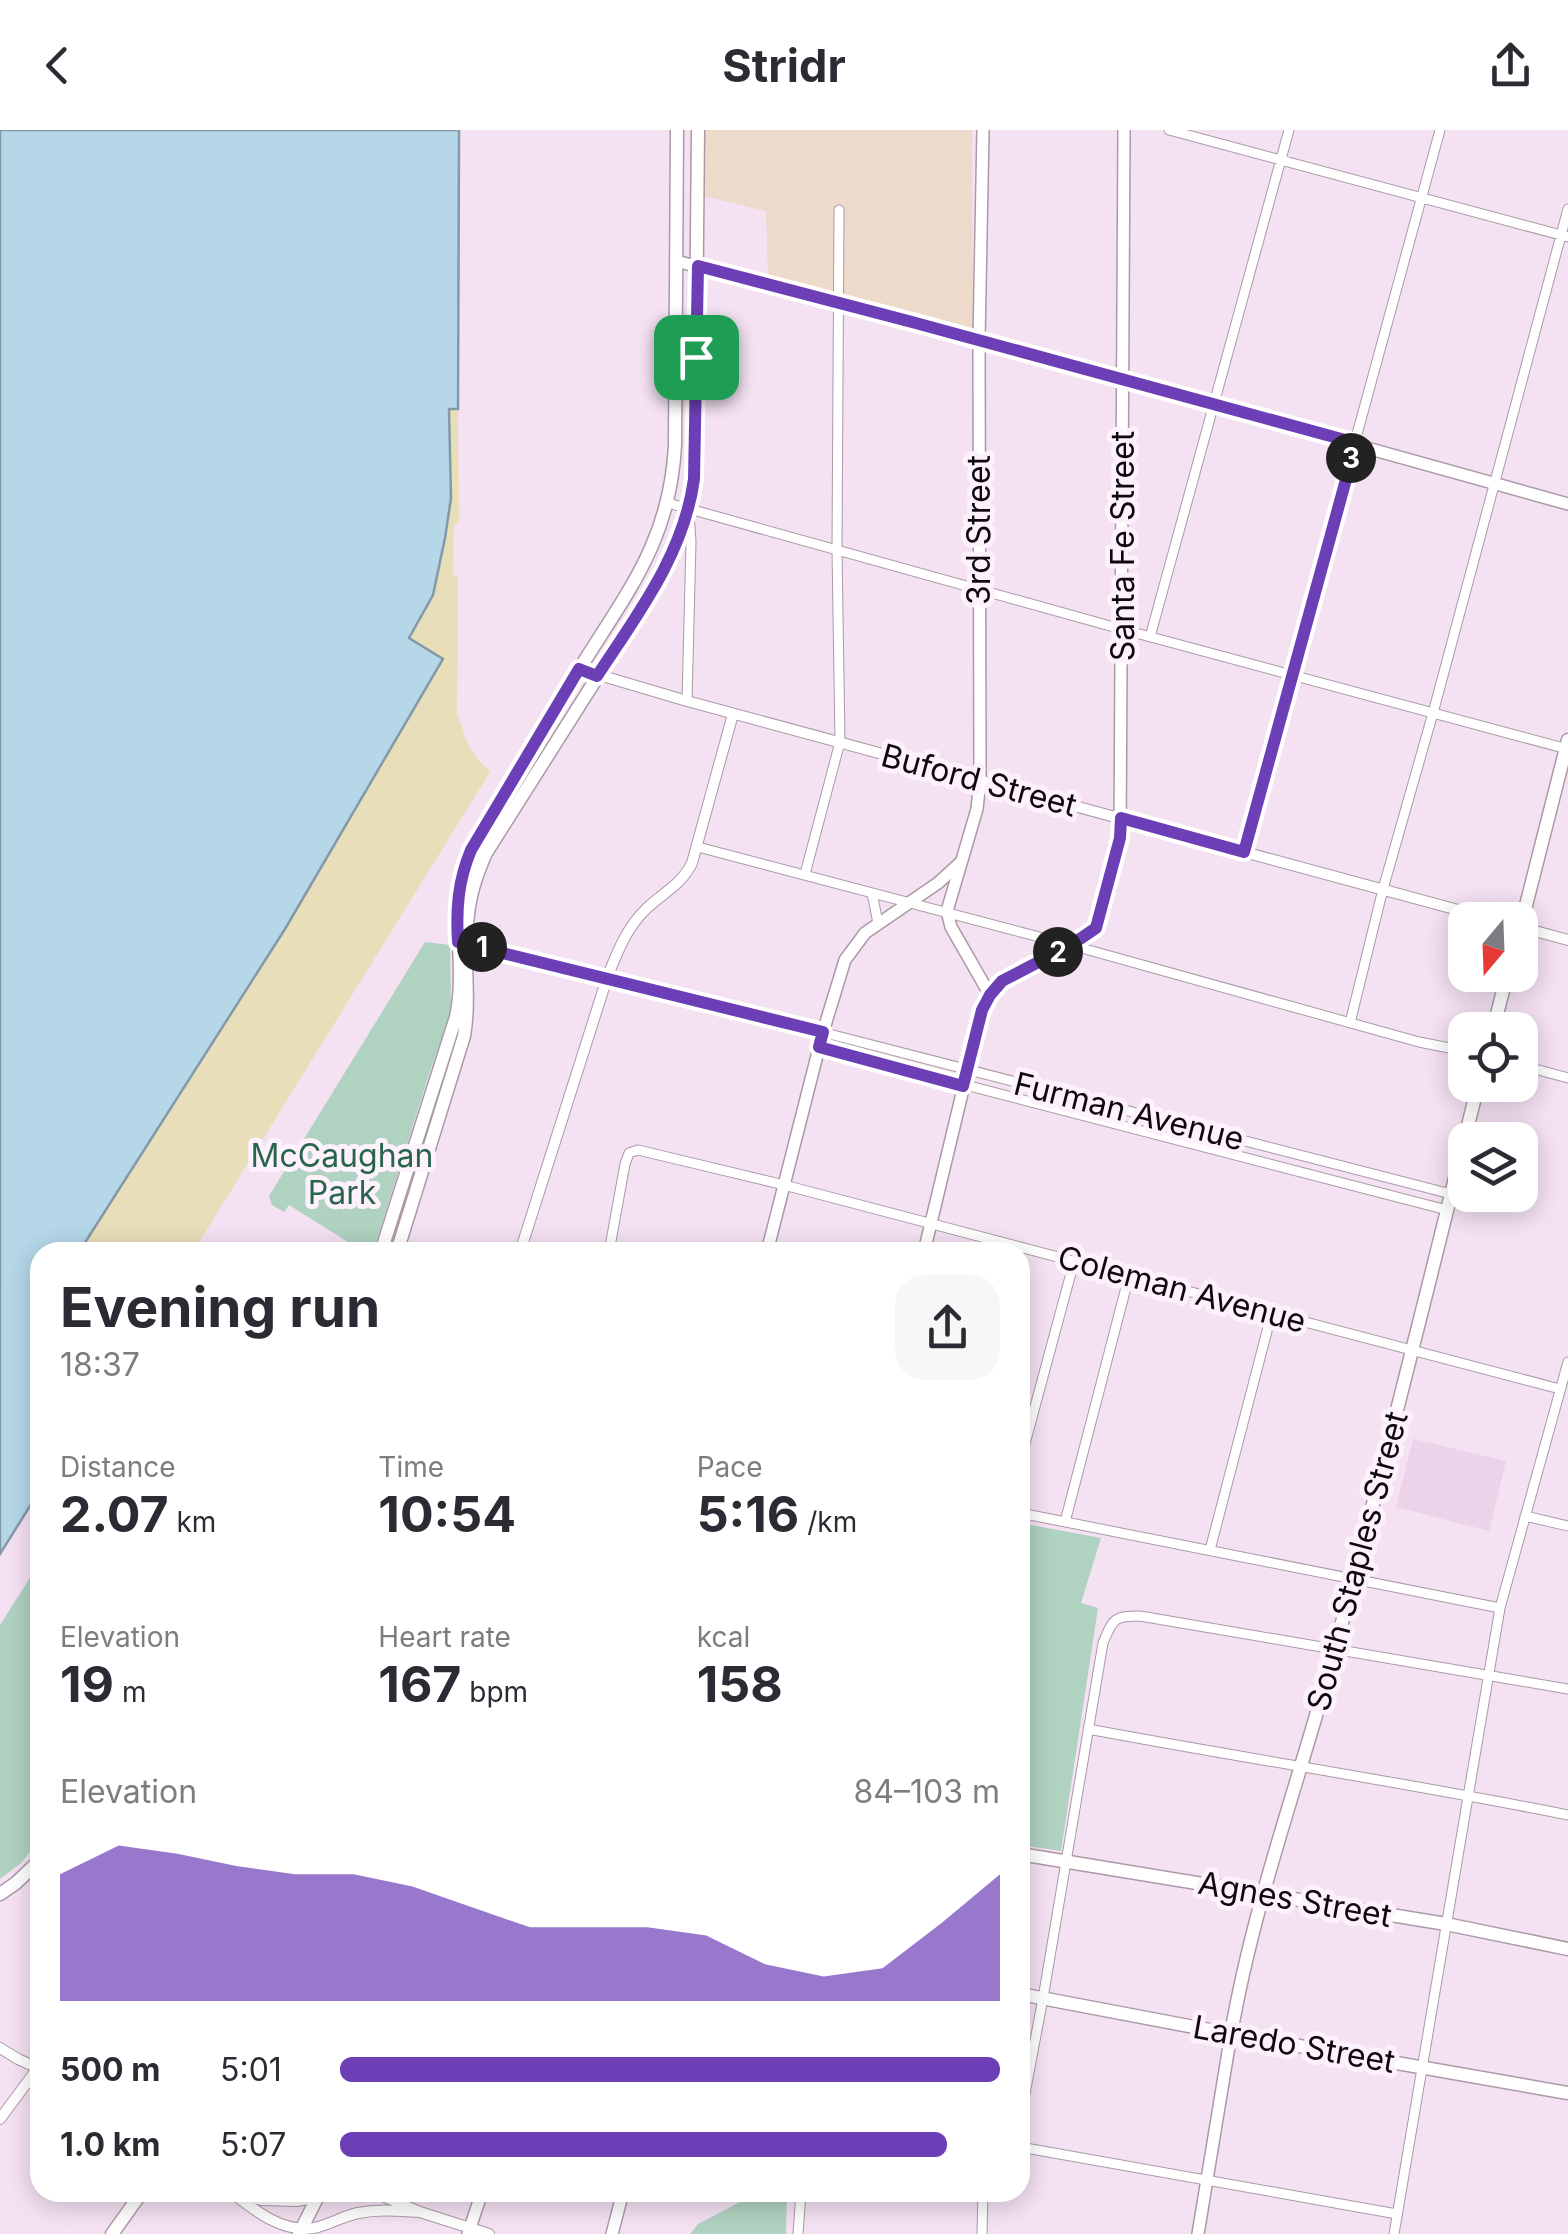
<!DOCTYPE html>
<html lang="en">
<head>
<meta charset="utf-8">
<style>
	:root { --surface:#fff; --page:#f7f7f7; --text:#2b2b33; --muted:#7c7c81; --accent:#6d3fb7 }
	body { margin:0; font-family:Inter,sans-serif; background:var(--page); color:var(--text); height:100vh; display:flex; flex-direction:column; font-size:38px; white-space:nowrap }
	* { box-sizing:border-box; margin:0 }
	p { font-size:32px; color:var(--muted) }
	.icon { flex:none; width:55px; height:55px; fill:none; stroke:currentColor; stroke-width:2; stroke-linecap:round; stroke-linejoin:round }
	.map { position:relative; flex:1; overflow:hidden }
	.panel { position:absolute; left:30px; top:1112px; width:1000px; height:960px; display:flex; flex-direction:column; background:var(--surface); border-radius:30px; box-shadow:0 5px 25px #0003 }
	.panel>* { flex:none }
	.needle { width:65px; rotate:199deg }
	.fabs { position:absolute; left:1448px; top:772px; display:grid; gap:20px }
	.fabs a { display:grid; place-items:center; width:90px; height:90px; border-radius:20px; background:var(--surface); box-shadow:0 5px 25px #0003; font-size:50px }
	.pin { position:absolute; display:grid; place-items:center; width:85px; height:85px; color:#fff; margin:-42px; border-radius:20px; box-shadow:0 5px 15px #0006 }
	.km { position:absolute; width:50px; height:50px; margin:-25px; border-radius:50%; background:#222; color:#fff; font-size:28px; line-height:50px; text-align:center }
	.round { display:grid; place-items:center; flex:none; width:105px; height:105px; border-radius:30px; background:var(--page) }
	.overview { display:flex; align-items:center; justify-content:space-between; height:170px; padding:0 30px }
	h1 { font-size:55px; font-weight:700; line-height:75px }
	.stats { display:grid; grid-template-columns:repeat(3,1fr); gap:15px; height:170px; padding:10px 30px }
	.stats div { display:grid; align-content:center }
	.stats b { font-size:50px; font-weight:700 }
	.stats small { font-size:28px; font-weight:400 }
	.stats p { font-size:28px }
	.chart { height:280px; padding:20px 30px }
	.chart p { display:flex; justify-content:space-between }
	.chart svg { width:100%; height:180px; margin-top:10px; fill:var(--accent); opacity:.7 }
	ul { padding:0 30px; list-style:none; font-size:32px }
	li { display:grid; grid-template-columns:160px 120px 1fr; align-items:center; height:75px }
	li i { height:25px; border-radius:12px; background:var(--accent) }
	header { display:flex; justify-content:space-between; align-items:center; height:130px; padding:0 30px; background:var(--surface); font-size:45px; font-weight:700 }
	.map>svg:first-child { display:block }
	.built { fill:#edd3ea }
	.medical { fill:#eedacb }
	.green { fill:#b0d2c1 }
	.sand { fill:#e8deb9 }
	.water { fill:#b5d7e8; stroke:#8399a7; stroke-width:2.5 }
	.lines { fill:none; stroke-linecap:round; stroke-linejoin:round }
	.minor-casing { stroke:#ab99a8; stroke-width:11 }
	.tertiary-casing { stroke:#ab99a8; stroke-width:12 }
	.secondary-casing { stroke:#ab99a8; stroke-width:14 }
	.primary-casing { stroke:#ab99a8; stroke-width:15 }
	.minor { stroke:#fff; stroke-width:9 }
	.tertiary { stroke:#fff; stroke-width:10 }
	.secondary { stroke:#fff; stroke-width:11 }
	.primary { stroke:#fff; stroke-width:12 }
	.route-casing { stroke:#fff; stroke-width:20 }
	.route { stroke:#6d3fb7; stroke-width:12 }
	.labels { text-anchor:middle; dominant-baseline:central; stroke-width:10; stroke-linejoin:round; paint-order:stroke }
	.street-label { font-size:32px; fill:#0f090f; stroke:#fdf1fb }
	.park-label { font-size:32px; fill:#29644c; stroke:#fdf1fb }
</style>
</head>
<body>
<header><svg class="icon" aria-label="back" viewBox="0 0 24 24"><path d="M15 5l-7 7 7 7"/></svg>Stridr<svg class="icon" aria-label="share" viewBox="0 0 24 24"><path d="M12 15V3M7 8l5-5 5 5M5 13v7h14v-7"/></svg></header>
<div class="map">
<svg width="1568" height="2104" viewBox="0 0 1568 2104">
	<rect width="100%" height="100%" fill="#f4e1f2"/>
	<path class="built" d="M 1413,1309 L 1506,1331 L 1489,1401 L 1396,1377 Z"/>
	<path class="medical" d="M 705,0 L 972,0 L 973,199 L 768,147 L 766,81 L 704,66 Z"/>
	<path class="green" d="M 425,812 L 450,815 L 451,883 L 431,938 L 373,1122 L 364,1122 L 289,1075 L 284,1082 L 272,1075 L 269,1066 Z
		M 1020,1393 L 1101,1408 L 1081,1473 L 1098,1478 L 1061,1721 L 1020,1715 Z
		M 40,1432 L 40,1710 L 21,1733 L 0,1749 L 0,1495 Z
		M 757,2063 L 787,2063 L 786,2104 L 690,2104 L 698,2094 Z"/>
	<path class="sand" d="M 449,279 L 458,279 L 459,393 L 454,394 L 453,446 L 458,447 L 457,584 L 468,614 L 476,627 L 490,642 L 193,1122 L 79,1122 L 285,799 L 443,530 L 409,508 L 433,465 L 451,368 Z"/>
	<path class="water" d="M 0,0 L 459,0 L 458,279 L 449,279 L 451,368 L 445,408 L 433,465 L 409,508 L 443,529 L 285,799 L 79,1122 L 40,1122 L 40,1360 L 0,1424 Z"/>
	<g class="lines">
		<g class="minor-casing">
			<path id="minor" d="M 1169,0 L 1568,107
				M 668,373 L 1121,499 L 1567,619
				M 1150,507 L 1289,0
				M 687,571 L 691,411 L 689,384
				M 698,717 L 1085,819 L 1419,912 L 1465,921
				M 1243,722 L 1440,0
				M 805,744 L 840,612 L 837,420 L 839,80
				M 872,763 L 878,793
				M 461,812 L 810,899 L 1451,1064
				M 1350,893 L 1383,759 L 1433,583 L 1568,79
				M 819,917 L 1447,1080
				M 1520,935 L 1568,948
				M 609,1122 L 625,1034 L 629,1023 L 638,1020 L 784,1055 L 1560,1259
				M 1020,1332 L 1074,1132
				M 1020,1383 L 1500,1478
				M 1525,1386 L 1568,1396
				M 1065,1392 L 1129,1146
				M 1210,1420 L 1272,1182
				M 1088,1599 C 1248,1629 1409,1653 1568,1685
				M 1020,1990 L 1043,1868 L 1103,1513 C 1113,1489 1113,1486 1140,1486 L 1568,1559
				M 1020,2017 L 1397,2084
				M 798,2104 L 801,2062
				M 982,2104 L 983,2062
				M 1394,2104 L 1500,1478 L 1568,1232"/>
		</g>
		<g class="tertiary-casing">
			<path id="tertiary" d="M 579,539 L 687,571 L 1495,790
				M 1520,797 L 1568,810
				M 520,1122 L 607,848 C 617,823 626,798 647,778 C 663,763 682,754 692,733 L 733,584
				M 0,1918 L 18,1929 L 40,1939
				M 0,1989 L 40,1935
				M 231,2062 C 254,2080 282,2103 314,2098 C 329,2095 343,2086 358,2083 C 379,2079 399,2081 420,2082
				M 373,2062 L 420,2082 L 489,2104
				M 238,2064 L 261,2070 L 297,2071 L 345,2062"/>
		</g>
		<g class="secondary-casing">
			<path id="secondary" d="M 983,0 L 979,210 L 980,650 L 977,679 L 947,781 L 951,797 L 990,865
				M 676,131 L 979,210 L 1568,374
				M 767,1122 L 823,902 L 845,830 L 865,803 L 938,753 L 960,733
				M 924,1122 L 982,880 L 990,865 L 1002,851 L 1071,815 L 1096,799 L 1120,708 L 1124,0
				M 468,2104 L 482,2062
				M 612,2104 L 623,2062
				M 1198,2104 L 1231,1904"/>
		</g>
		<g class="primary-casing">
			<path id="primary" d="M 1520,799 L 1568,610
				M 1493,900 L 1507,845
				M 381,1122 L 456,887 C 469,827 443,772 475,713 C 509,656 543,599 577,543 C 626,463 670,413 675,315 L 677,0
				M 397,1122 L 464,906 C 471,866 462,825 468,785 C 470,763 477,743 486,723 L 655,456 C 682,407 693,373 695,317 L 698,0
				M 1020,1724 L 1446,1794 L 1568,1819
				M 0,1764 L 16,1753 L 40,1730
				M 1020,1864 L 1231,1904 L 1568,1963
				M 1231,1904 C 1254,1771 1301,1646 1336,1515 C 1386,1329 1432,1142 1478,955
				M 112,2104 L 142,2062
				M 299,2104 L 320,2062"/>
		</g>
		<use href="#minor" class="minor"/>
		<use href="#tertiary" class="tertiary"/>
		<use href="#secondary" class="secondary"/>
		<use href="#primary" class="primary"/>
	</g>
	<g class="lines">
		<g class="route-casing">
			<path id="route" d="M 698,136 L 912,192 L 1356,313 L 1244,722 L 1121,688 L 1120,708 L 1096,798 L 1071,815 L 1002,851 L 990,865 L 982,880 L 963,956 L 819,917 L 823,902 L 458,812 C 456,779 458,751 471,720 L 579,539 L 597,546 C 637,485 684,424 694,349 Z"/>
		</g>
		<use href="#route" class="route"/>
	</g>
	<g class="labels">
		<g class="street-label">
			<text transform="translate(978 400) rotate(-90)">3rd Street</text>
			<text transform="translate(1122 416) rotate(-90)">Santa Fe Street</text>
			<text transform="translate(979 650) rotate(15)">Buford Street</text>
			<text transform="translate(1129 981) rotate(14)">Furman Avenue</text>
			<text transform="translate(1182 1159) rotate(15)">Coleman Avenue</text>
			<text transform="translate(1357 1431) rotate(-75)">South Staples Street</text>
			<text transform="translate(1295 1769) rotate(10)">Agnes Street</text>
			<text transform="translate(1294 1914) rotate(10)">Laredo Street</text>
		</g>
		<g class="park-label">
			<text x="342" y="1025">McCaughan<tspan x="342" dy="37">Park</tspan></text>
		</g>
	</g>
</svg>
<div class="fabs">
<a><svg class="needle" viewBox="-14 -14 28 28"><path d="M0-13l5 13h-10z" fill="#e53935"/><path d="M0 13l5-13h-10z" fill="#7c7c81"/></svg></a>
<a><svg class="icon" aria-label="locate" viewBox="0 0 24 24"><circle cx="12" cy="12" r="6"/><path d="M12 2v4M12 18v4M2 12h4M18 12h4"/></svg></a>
<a><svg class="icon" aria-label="layers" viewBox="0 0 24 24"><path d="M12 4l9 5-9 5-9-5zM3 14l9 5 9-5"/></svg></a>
</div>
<div class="pin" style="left:696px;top:227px;background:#1e9e55"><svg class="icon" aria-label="arrive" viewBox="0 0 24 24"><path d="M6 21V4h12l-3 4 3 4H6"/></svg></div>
<b class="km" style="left:482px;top:817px">1</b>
<b class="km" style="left:1058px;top:822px">2</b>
<b class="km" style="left:1351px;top:328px">3</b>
<section class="panel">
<div class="overview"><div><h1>Evening run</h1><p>18:37</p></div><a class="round"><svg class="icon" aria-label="share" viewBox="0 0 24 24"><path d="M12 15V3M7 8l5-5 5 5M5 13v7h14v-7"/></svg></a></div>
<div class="stats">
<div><p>Distance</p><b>2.07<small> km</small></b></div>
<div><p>Time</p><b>10:54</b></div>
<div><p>Pace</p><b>5:16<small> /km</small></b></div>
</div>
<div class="stats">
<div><p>Elevation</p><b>19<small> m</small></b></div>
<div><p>Heart rate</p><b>167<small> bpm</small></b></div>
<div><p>kcal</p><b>158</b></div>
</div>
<div class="chart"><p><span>Elevation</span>84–103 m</p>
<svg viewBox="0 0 160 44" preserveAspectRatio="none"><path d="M0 44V13L10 6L20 8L30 11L40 13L50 13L60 16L70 21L80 26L90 26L100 26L110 28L120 35L130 38L140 36L150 25L160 13V44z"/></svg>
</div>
<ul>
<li><b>500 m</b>5:01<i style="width:100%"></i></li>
<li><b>1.0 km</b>5:07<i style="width:92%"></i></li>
</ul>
</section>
</div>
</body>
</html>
